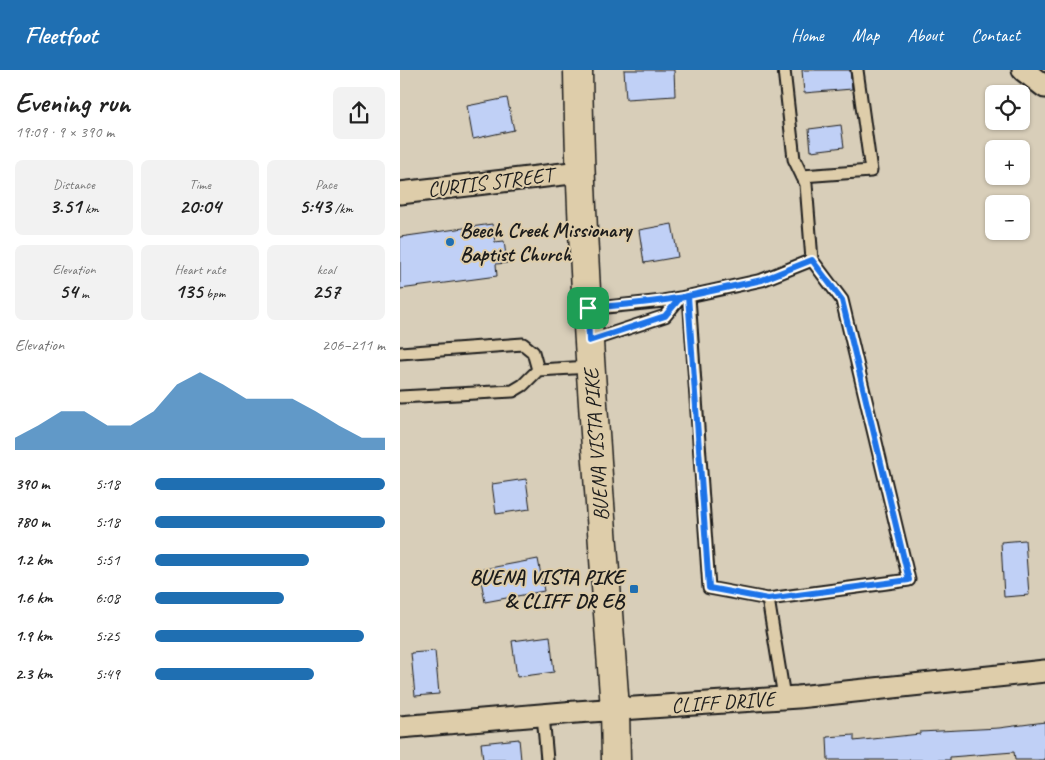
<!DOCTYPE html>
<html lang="en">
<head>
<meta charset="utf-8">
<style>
	:root { --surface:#fff; --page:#f2f2f2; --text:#222; --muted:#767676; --accent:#1f6fb2 }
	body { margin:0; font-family:Caveat,sans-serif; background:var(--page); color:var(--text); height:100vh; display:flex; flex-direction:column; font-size:19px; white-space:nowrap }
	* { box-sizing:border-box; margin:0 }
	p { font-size:16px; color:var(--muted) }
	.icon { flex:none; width:28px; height:28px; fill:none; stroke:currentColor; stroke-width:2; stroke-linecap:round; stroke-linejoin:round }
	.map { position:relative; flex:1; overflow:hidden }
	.side { display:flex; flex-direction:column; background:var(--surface); width:400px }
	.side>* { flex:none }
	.buttons { position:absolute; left:585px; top:15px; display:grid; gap:10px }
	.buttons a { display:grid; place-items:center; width:45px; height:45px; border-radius:8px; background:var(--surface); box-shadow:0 1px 4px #0004; font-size:25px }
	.pin { position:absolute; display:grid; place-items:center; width:42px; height:42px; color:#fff; margin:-21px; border-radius:10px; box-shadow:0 2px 8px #0006 }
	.round { display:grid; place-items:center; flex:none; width:52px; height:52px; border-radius:8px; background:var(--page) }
	.overview { display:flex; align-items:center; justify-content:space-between; height:85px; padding:0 15px }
	h1 { font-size:28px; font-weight:700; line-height:38px }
	.stats { display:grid; grid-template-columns:repeat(3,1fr); gap:8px; height:85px; padding:5px 15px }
	.stats div { display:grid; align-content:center; border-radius:8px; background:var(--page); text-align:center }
	.stats b { font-size:21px; font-weight:700 }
	.stats small { font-size:14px; font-weight:400 }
	.stats p { font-size:14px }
	.chart { height:140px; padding:10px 15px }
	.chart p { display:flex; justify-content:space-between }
	.chart svg { width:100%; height:90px; margin-top:5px; fill:var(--accent); opacity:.7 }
	ul { padding:0 15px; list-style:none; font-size:16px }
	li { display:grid; grid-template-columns:80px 60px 1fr; align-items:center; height:38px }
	li i { height:12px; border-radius:6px; background:var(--accent) }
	header { display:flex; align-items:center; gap:30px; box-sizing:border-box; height:70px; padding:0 25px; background:var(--accent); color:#fff }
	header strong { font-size:24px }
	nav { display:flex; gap:28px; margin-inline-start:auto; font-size:18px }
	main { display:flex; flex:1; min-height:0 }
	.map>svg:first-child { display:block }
	.building { fill:#c0d0f6; stroke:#1c1c1c }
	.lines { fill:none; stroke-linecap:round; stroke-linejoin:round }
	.lane-casing { stroke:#1c1c1c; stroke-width:15 }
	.street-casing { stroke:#1c1c1c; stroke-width:25 }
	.secondary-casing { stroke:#1c1c1c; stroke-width:31 }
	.lane { stroke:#decdaa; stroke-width:11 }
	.street { stroke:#decdaa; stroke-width:21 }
	.secondary { stroke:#decdaa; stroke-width:28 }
	.route-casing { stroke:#fff; stroke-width:10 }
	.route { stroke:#1a73e8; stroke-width:6 }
	.poi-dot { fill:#1f6fb2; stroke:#decdaa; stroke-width:2 }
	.labels { text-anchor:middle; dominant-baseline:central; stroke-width:4; stroke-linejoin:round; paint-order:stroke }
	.street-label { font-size:21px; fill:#1c1c1c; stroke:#decdaa }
	.poi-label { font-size:21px; font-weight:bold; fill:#1c1c1c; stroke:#decdaa; text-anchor:start }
</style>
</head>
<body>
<header>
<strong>Fleetfoot</strong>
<nav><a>Home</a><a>Map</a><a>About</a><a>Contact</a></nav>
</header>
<main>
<section class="side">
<div class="overview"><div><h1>Evening run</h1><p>19:09 · 9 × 390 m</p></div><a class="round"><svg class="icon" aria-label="share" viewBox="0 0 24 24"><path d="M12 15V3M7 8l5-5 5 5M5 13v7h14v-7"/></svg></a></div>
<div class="stats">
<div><p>Distance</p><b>3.51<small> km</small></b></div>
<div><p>Time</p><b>20:04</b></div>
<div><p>Pace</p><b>5:43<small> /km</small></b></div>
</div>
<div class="stats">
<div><p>Elevation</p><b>54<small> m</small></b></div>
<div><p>Heart rate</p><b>135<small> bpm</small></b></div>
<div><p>kcal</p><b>257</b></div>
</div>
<div class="chart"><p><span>Elevation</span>206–211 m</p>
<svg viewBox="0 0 160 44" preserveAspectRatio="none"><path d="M0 44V38L10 32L20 25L30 25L40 32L50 32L60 25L70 12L80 6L90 12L100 19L110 19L120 19L130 25L140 32L150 38L160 38V44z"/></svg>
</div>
<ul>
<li><b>390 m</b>5:18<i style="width:100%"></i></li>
<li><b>780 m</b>5:18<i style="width:100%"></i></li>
<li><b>1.2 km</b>5:51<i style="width:67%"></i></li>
<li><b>1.6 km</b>6:08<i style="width:56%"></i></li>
<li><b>1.9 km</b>5:25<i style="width:91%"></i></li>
<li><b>2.3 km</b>5:49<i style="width:69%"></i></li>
</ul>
</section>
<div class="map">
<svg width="645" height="690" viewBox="0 0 645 690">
	<rect width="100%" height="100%" fill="#d8ceb9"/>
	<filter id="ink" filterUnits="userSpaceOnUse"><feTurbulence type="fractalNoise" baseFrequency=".02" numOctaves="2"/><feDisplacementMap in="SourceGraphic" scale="10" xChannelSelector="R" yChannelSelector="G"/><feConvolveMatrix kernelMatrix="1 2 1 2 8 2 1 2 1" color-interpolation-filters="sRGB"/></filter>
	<g filter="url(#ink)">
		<path class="building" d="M 224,0 L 274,0 L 275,26 L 226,29 Z
			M 402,0 L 450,0 L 452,19 L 404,23 Z
			M 107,28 L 114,60 L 73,69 L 67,36 Z
			M 441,55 L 444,77 L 411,81 L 409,59 Z
			M 92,154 L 95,172 L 104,171 L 107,193 L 96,194 L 97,206 L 0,219 L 0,167 Z
			M 272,154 L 278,187 L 244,193 L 239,160 Z
			M 126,409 L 130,439 L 96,444 L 92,414 Z
			M 625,470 L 629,525 L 604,527 L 601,472 Z
			M 138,489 L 144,521 L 85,532 L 79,500 Z
			M 150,566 L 154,602 L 117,607 L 112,571 Z
			M 35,581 L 39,624 L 15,626 L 11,583 Z
			M 645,652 L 645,690 L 615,690 L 614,682 L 550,687 L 550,690 L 428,690 L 427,667 L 454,665 L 454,671 L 520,664 L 520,662 L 599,658 Z
			M 119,669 L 121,690 L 83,690 L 81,673 Z"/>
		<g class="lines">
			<g class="lane-casing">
				<path id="lane" d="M 402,106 L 471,101 L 457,0
					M 289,226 L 309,518 L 368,529 L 509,510 L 442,230 L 412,190
					M 280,228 L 362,210 L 412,190 L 406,114 L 394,89 L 384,0
					M 188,239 L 263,231 L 280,228 L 265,246 L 189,271
					M 0,283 L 123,274 L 133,282 L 138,300
					M 0,327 L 113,321 L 123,315 L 138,300 L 190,297
					M 368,529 L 384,627
					M 143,645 L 147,690"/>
			</g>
			<g class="street-casing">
				<path id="street" d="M 623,0 L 645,17
					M 0,123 L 180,102
					M 0,657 L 176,642 L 398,627 L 645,601"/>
			</g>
			<g class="secondary-casing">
				<path id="secondary" d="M 178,0 C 181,213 200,426 215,639 L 216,690"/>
			</g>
			<use href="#lane" class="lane"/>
			<use href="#street" class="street"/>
			<use href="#secondary" class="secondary"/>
		</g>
	</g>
	<g class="lines" filter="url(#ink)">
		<g class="route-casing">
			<path id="route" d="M 188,238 L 189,271 L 265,246 L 280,228 L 288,226 L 309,518 L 368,529 L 509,510 L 442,230 L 412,190 L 362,210 L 288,226 C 255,233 221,235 188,238"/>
		</g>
		<use href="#route" class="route"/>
	</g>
	<g class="poi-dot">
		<circle cx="50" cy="172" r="5"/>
		<rect x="229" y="514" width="10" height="10" rx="2.5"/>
	</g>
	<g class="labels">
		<g class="street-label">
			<text transform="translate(90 112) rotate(-7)">CURTIS STREET</text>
			<text transform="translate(196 375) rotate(-94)">BUENA VISTA PIKE</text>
			<text transform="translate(323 632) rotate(-4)">CLIFF DRIVE</text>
		</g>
		<g class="poi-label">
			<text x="60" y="160">Beech Creek Missionary<tspan x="60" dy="24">Baptist Church</tspan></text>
			<text x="224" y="507" text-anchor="end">BUENA VISTA PIKE<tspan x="224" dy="24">&amp; CLIFF DR EB</tspan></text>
		</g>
	</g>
</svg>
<div class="buttons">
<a><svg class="icon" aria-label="locate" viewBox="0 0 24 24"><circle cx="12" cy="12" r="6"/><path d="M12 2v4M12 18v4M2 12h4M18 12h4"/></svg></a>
<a>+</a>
<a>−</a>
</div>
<div class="pin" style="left:188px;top:238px;background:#1e9e55"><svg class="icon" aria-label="arrive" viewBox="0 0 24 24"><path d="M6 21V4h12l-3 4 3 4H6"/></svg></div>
</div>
</main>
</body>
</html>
